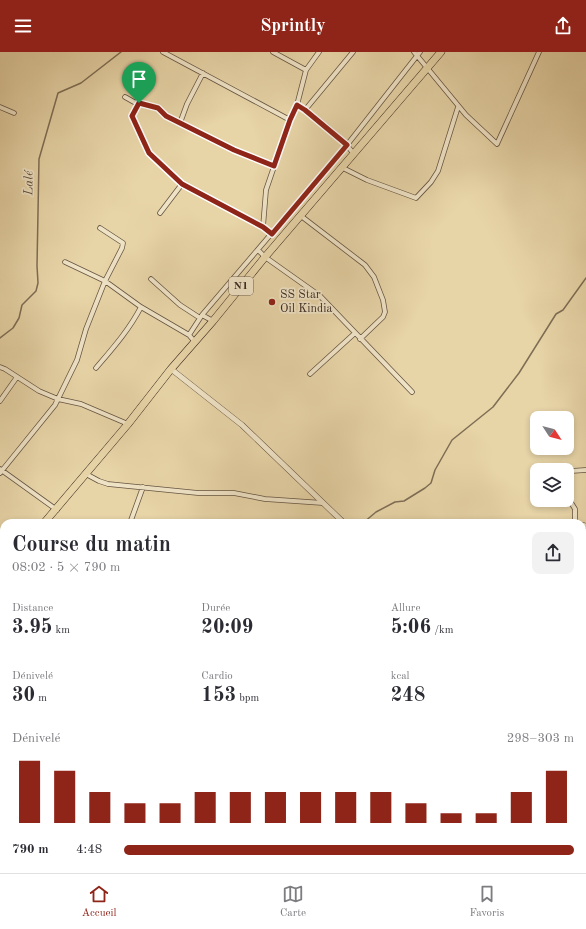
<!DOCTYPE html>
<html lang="fr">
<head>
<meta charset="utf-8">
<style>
	:root { --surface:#fff; --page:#f2f2f3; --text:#2b2b33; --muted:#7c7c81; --line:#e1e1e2; --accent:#8f2418 }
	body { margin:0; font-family:"Old Standard TT",serif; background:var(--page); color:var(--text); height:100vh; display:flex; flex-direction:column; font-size:15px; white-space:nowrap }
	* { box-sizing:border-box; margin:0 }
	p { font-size:13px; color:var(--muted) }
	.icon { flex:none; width:22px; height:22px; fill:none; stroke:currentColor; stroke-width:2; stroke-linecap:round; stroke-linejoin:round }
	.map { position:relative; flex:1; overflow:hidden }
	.drawer { position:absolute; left:0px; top:467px; width:586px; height:354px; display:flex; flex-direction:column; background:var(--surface); border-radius:12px 12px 0 0; box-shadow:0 2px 6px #0003 }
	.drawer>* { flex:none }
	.needle { width:26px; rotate:126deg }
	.controls { position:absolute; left:530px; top:359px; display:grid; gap:8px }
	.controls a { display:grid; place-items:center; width:44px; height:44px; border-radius:8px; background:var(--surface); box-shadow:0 2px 6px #0003; font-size:20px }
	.pin { position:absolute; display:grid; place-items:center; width:34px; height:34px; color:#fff; margin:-41px -17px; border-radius:50% 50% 50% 0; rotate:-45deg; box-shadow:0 0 4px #0007 }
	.pin .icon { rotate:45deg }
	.round { display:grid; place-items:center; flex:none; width:42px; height:42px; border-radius:8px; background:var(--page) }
	.head { display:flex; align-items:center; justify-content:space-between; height:68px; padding:0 12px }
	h1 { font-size:22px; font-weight:700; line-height:30px }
	.figures { display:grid; grid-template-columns:repeat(3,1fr); gap:6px; height:68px; padding:4px 12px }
	.figures div { display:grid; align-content:center }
	.figures b { font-size:20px; font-weight:700 }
	.figures small { font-size:11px; font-weight:400 }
	.figures p { font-size:11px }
	.chart { height:112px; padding:8px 12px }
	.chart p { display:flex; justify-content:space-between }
	.chart svg { width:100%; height:72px; margin-top:4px; stroke:var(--accent); stroke-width:6 }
	ul { padding:0 12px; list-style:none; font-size:13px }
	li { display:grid; grid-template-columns:64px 48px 1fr; align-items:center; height:30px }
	li i { height:10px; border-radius:5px; background:var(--accent) }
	header { display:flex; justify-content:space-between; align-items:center; height:52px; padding:0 12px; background:var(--accent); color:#fff; font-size:18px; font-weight:700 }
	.dock { display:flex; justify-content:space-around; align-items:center; height:56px; border-top:1px solid var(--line); background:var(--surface); font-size:11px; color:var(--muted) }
	.dock a { display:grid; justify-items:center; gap:2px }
	.dock .active { color:var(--accent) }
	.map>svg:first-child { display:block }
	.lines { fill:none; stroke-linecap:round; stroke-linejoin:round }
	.stream { stroke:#7e6d55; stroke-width:1.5 }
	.minor-casing { stroke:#655442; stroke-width:5.5 }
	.tertiary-casing { stroke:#655442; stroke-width:6 }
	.trunk-casing { stroke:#3a2920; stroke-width:8 }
	.minor { stroke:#efe3c6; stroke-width:4 }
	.tertiary { stroke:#efe3c6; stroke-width:5 }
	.trunk { stroke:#e7d4a7; stroke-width:7 }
	.route-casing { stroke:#fff; stroke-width:8 }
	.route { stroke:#8f2418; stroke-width:5 }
	.poi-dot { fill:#8f2418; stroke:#efe3c6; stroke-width:1.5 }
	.labels { text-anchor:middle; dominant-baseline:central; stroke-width:3.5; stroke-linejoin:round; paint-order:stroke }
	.shield { fill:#efe3c6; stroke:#706152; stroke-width:1 }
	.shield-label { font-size:11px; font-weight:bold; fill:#3a2920 }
	.poi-label { font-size:12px; fill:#3a2920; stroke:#efe3c6; text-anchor:start }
	.water-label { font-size:13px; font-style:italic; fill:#5c4b3b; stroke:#efe3c6 }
</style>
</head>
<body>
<header><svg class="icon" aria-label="menu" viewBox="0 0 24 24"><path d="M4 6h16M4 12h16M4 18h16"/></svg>Sprintly<svg class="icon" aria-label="share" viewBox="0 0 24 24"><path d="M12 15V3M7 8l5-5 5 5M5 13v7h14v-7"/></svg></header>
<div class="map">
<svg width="586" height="821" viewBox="0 0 586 821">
	<rect width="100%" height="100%" fill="#e7d4a7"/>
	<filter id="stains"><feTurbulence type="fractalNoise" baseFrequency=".005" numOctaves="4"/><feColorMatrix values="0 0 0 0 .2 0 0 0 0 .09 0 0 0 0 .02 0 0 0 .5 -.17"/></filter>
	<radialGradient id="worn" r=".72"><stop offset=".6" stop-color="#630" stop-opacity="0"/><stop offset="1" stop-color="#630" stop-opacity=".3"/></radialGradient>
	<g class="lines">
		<path class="stream" d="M 0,286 L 13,276 L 19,266 L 22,253 L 36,239 L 38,231 L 37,214 L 39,107 L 58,41 L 81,31 L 121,0
			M 363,471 L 376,460 L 395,450 L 404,449 L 425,436 L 431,431 L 435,418 L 452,388 L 493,355 L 519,321 L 556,262 L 563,258 L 586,226
			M 32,821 L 33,817"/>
		<g class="minor-casing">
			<path id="minor" d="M 163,0 L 290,68
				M 273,0 L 306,18
				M 414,0 L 466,63 L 497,92 L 539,0
				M 125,45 L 134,50 L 158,56 L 166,64 L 234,98 L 274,114
				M 139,51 L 132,64 L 149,101 L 182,132 L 263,175
				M 297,53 C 315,64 341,85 354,102
				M 0,55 L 14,61
				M 305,58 L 353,0
				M 180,71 L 187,52 L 203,21
				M 343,116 L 367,128 L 416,146 L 431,130 L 438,119 L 458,55
				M 160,161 L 182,132
				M 301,164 L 365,213 L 374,225 L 383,248 L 385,260 L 383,265 L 360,287
				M 271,182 L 263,175 L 266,138 L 290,68 L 297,53 L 306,18 L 319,0
				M 258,198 L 265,205 L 320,244 L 412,340
				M 65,210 L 105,229 L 141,255 L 189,283 L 195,290
				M 151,227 L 180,253 L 200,266
				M 202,263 L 213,269
				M 189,283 L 202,263 L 347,93 L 420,0
				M 0,315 L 5,317 L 39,339 L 58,347 L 81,352 L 128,372
				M 96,316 C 113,296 129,278 141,255
				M 310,322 L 355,281
				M 0,349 L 17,325
				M 0,417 L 57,458
				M 0,421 L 55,353 L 77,308 L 86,277 L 105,229 L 122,196 L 123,191 L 100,176
				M 86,422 L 99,429 L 108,432 L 198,441 L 234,441 L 265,447 L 323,451
				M 130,471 L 143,435
				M 575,471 L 575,457 L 570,449 L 568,441 L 571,419 L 586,418
				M 582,548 L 586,550
				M 582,586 L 586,584
				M 0,652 L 4,654
				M 0,711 L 4,715
				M 582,746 L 586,742
				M 582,815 L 586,815
				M 513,821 L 516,817"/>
		</g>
		<g class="tertiary-casing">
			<path id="tertiary" d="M 171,317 L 242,373 L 344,471
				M 582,473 L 586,474"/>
		</g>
		<g class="trunk-casing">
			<path id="trunk" d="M 44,471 L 128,372 L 171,317 L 213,269 L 265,205 L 441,0
				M 0,518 L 4,515"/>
		</g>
		<use href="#minor" class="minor"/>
		<use href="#tertiary" class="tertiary"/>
		<use href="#trunk" class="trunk"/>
	</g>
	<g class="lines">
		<g class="route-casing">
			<path id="route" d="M 139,51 L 158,56 L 166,64 L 234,98 L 274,114 L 290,68 L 297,53 L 305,58 L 347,93 L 272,182 L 263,175 L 182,132 L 149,101 L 132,64 Z"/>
		</g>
		<use href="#route" class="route"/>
	</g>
	<circle class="poi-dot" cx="272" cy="250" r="4"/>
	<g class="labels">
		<rect class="shield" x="229" y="225" width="24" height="18" rx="3"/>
		<g class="shield-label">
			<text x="241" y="234">N1</text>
		</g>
		<g class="poi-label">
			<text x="280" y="243">SS Star<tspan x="280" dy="14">Oil Kindia</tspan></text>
		</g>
		<g class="water-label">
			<text transform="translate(29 131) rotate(-89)">Lalé</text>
		</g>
	</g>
	<rect width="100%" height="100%" filter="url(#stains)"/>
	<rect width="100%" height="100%" fill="url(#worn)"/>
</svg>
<div class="controls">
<a><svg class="needle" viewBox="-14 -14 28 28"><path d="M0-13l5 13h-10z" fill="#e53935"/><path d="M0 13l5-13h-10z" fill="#7c7c81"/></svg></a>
<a><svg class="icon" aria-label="layers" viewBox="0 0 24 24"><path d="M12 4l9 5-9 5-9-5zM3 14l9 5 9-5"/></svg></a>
</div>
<div class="pin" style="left:139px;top:51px;background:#1e9e55"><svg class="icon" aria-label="arrive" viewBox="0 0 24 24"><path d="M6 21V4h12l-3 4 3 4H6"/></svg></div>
<section class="drawer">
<div class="head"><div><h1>Course du matin</h1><p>08:02 · 5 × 790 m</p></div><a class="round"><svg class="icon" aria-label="share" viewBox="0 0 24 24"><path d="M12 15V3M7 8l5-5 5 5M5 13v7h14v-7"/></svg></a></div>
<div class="figures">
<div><p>Distance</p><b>3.95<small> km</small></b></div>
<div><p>Durée</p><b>20:09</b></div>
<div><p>Allure</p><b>5:06<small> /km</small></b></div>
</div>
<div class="figures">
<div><p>Dénivelé</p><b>30<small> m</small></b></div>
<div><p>Cardio</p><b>153<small> bpm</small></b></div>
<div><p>kcal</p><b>248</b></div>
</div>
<div class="chart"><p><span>Dénivelé</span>298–303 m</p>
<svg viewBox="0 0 160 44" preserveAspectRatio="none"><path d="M5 44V6M15 44V12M25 44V25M35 44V32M45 44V32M55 44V25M65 44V25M75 44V25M85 44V25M95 44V25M105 44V25M115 44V32M125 44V38M135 44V38M145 44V25M155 44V12"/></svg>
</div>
<ul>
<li><b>790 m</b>4:48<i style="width:100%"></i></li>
</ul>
</section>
</div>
<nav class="dock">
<a class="active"><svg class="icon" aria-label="home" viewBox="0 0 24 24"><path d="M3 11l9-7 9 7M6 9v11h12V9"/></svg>Accueil</a>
<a><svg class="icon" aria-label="map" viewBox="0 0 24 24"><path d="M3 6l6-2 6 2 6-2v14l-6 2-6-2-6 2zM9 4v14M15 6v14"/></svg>Carte</a>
<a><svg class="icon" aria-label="saved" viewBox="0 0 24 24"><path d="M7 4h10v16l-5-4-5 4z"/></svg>Favoris</a>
</nav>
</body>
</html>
